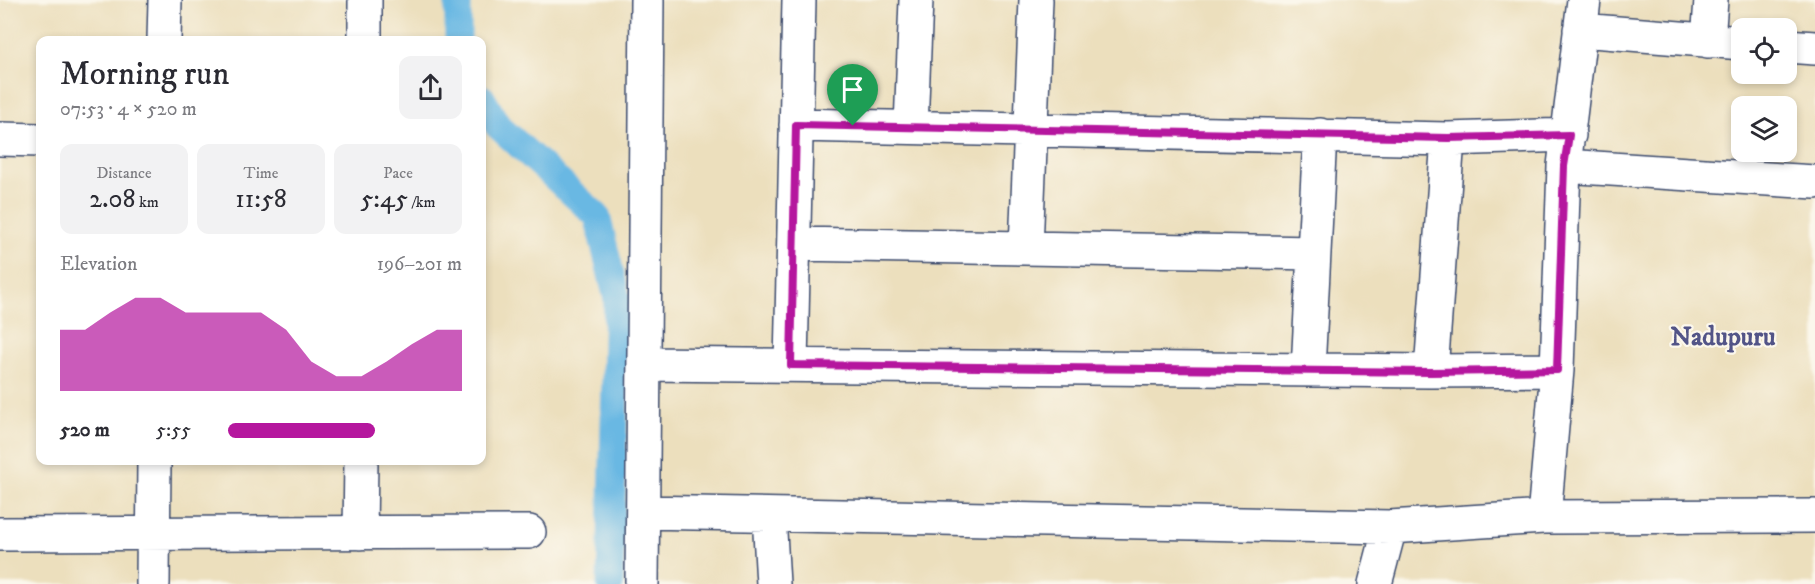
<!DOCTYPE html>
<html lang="en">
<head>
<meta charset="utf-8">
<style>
	:root { --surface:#fff; --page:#f2f2f3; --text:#2b2b33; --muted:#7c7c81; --accent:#b5179e }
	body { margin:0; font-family:"IM FELL DW Pica",serif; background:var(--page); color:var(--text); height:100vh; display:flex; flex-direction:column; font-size:22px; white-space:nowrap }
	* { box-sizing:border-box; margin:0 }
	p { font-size:20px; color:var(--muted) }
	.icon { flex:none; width:33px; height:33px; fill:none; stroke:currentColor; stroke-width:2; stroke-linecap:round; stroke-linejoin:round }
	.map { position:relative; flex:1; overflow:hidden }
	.sheet { position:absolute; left:36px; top:36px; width:450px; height:429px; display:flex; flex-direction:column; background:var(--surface); border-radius:12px; box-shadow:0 3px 9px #0003 }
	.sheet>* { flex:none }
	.fabs { position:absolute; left:1731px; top:18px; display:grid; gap:12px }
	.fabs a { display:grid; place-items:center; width:66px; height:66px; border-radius:12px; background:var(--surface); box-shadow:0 3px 9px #0003; font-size:30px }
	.pin { position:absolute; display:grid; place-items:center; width:51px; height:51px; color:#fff; margin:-62px -26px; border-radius:50% 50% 50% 0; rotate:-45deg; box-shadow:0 0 6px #0007 }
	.pin .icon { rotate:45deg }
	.round { display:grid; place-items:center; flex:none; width:63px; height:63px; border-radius:12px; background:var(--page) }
	.summary { display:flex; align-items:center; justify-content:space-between; height:102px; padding:0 24px }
	h1 { font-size:33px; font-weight:600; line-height:45px }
	.metrics { display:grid; grid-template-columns:repeat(3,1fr); gap:9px; height:102px; padding:6px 24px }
	.metrics div { display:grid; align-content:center; border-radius:12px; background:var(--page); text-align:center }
	.metrics b { font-size:26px; font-weight:600 }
	.metrics small { font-size:16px; font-weight:400 }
	.metrics p { font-size:16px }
	.chart { height:168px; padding:12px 24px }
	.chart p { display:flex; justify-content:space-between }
	.chart svg { width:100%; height:108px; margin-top:6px; fill:var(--accent); opacity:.7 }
	ul { padding:0 24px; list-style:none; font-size:20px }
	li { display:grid; grid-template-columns:96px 72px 1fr; align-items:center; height:45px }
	li i { height:15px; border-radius:8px; background:var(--accent) }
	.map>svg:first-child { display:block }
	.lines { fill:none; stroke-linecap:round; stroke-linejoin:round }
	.canal { stroke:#69b8e3; stroke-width:27 }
	.minor-casing { stroke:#3a496c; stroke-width:36 }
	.minor { stroke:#fff; stroke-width:33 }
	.route-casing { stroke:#fff; stroke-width:12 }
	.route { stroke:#b5179e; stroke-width:8 }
	.labels { text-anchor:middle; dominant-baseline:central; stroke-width:4.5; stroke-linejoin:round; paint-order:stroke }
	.neighbourhood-label { font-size:26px; font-weight:bold; fill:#525487; stroke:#fbf7ec }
</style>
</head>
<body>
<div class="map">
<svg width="1815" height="584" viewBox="0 0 1815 584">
	<rect width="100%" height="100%" fill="#fbf7ec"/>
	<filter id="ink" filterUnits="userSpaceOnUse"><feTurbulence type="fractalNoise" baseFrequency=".0167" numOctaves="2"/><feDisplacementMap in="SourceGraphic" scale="12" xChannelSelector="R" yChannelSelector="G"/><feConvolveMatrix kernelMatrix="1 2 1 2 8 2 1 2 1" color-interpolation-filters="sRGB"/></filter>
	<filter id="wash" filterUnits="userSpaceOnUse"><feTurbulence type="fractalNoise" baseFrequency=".008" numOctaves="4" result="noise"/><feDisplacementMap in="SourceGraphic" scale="24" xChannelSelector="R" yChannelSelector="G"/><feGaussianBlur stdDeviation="1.35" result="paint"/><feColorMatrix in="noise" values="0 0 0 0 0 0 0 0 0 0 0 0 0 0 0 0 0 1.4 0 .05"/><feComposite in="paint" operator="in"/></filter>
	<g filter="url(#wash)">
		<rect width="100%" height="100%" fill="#ecdfbd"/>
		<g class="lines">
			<path class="canal" d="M 458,0 L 458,40
				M 482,98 L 498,126 L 597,216 L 617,299 L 610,584"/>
		</g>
	</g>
	<g filter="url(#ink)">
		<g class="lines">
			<g class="minor-casing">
				<path id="minor" d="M 1580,30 L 1742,43
					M 164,40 L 165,0
					M 365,40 L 365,0
					M 1708,41 L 1711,0
					M 1786,46 L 1815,48
					M 796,125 L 1448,139 L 1569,135
					M 911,127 L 916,0
					M 0,139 L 40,140
					M 1564,166 L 1815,182
					M 794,244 L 1314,253
					M 1026,248 L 1036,0
					M 644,364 L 1431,371 L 1557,370
					M 791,365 L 799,0
					M 1308,370 L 1320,135
					M 1431,371 L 1448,139
					M 643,512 L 1390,527
					M 769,515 L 773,584
					M 1544,517 L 1815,516
					M 360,533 L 361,460
					M 0,534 L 529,532
					M 153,584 L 154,460
					M 642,584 L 647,0
					M 1375,584 L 1390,527 L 1544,517 L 1557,370 L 1564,166 L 1584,0"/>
			</g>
			<use href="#minor" class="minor"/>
		</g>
	</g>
	<g class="lines" filter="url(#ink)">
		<g class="route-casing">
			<path id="route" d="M 796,125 L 1448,138 L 1569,135 L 1564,166 L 1557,370 L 1431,372 L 791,365 Z"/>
		</g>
		<use href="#route" class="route"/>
	</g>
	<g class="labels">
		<g class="neighbourhood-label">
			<text x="1723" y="337">Nadupuru</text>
		</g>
	</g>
</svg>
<div class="fabs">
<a><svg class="icon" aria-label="locate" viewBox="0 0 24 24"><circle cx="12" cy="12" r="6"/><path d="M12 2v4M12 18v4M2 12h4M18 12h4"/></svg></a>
<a><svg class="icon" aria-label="layers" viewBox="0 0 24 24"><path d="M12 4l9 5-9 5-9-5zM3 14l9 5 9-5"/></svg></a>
</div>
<div class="pin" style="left:853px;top:126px;background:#1e9e55"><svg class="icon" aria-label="arrive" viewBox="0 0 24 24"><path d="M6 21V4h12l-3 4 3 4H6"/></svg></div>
<section class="sheet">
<div class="summary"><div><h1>Morning run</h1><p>07:53 · 4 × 520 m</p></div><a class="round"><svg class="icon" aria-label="share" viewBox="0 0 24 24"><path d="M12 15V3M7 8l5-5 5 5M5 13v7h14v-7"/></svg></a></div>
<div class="metrics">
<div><p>Distance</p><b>2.08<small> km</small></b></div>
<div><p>Time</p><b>11:58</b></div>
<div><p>Pace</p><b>5:45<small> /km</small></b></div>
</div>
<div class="chart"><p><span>Elevation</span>196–201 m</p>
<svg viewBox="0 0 160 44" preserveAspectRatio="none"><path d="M0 44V19L10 19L20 12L30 6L40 6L50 12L60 12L70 12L80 12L90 19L100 32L110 38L120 38L130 32L140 25L150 19L160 19V44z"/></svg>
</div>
<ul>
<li><b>520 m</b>5:55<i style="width:63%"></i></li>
</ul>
</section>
</div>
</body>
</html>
